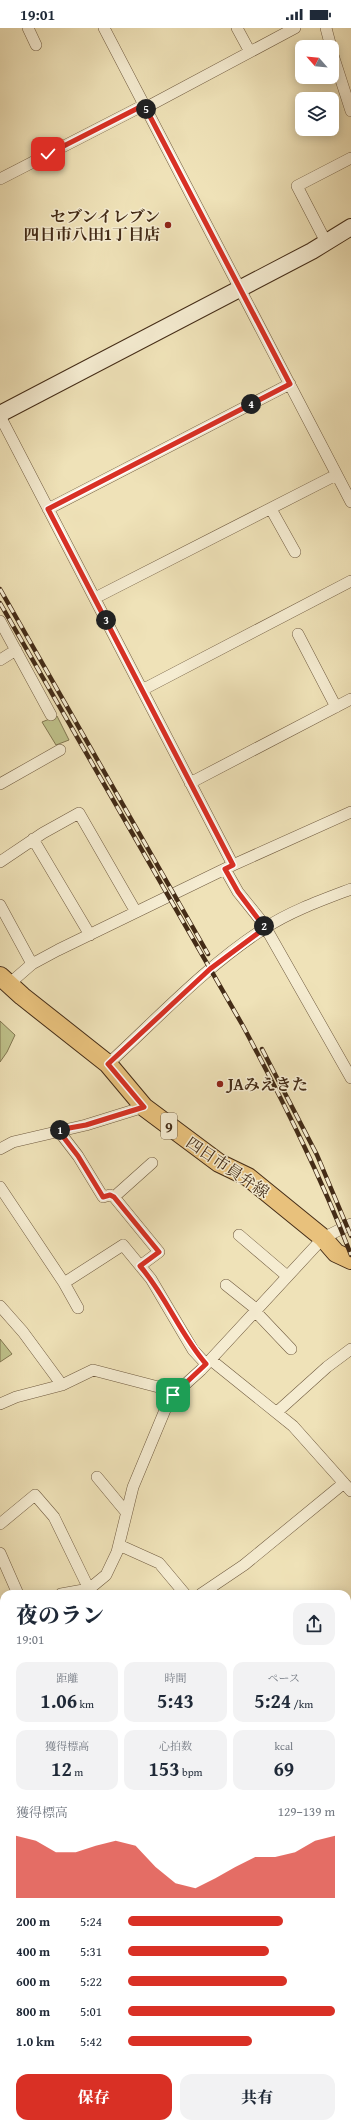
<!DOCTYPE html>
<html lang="ja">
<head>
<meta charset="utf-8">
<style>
	:root { --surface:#fff; --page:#f2f2f3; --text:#1f2937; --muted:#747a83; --accent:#d93025 }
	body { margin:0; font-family:"Gentium Book Plus","Noto Serif JP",serif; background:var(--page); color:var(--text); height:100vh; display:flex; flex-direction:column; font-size:15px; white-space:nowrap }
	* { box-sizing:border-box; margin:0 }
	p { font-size:13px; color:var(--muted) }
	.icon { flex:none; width:22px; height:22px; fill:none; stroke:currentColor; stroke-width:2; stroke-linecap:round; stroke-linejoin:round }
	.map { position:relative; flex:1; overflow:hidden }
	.drawer { position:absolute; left:0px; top:1562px; width:351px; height:538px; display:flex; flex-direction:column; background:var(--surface); border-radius:12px 12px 0 0; box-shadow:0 2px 10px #0003 }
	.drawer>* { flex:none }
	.needle { width:26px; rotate:297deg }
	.fabs { position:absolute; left:295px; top:12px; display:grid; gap:8px }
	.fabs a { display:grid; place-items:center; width:44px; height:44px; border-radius:8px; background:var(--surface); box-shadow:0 2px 10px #0003; font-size:20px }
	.pin { position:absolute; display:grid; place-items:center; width:34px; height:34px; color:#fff; margin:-17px; border-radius:8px; box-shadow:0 2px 6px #0006 }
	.km { position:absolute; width:20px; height:20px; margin:-10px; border-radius:50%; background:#222; color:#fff; font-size:11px; line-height:20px; text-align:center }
	.round { display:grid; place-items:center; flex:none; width:42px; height:42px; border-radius:12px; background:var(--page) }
	.summary { display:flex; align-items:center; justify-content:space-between; height:68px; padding:0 16px }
	h1 { font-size:22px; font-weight:800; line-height:30px }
	.stats { display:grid; grid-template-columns:repeat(3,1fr); gap:6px; height:68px; padding:4px 16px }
	.stats div { display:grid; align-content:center; border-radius:10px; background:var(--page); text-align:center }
	.stats b { font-size:20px; font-weight:800 }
	.stats small { font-size:11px; font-weight:400 }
	.stats p { font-size:11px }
	.chart { height:112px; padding:8px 16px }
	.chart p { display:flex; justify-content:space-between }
	.chart svg { width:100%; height:72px; margin-top:4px; fill:var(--accent); opacity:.7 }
	.primary-button { display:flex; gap:8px; margin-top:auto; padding:8px 16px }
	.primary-button a { flex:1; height:46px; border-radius:12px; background:var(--accent); color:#fff; font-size:16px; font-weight:800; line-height:46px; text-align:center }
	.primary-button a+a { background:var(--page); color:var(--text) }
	ul { padding:0 16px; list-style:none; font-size:13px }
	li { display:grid; grid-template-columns:64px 48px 1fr; align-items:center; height:30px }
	li i { height:10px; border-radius:5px; background:var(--accent) }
	.status { display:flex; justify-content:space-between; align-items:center; height:28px; padding:0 20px; background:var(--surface); direction:ltr }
	.status svg { height:11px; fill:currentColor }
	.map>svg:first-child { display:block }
	.green { fill:#bfc28b; stroke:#827751 }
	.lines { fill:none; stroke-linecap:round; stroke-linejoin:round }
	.street-casing { stroke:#6f5a3f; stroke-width:12 }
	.secondary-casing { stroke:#442c17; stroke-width:18 }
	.primary-casing { stroke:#442c17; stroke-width:20 }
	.street { stroke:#f5ecd1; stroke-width:11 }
	.secondary { stroke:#f5ecd1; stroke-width:16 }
	.primary { stroke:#e8c17c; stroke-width:18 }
	.rail-casing { stroke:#442c17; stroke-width:4.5 }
	.rail { stroke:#f5ecd1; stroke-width:3; stroke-dasharray:9; stroke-linecap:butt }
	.route-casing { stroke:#fff; stroke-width:8 }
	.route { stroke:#d93025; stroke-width:5 }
	.poi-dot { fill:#8f2418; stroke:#f5ecd1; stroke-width:1.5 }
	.labels { text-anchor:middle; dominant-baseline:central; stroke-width:3; stroke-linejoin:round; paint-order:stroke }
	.shield { fill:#f5ecd1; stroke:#79664f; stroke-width:1 }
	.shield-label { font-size:15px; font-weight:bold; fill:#442c17 }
	.poi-label { font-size:16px; font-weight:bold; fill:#442c17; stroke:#f5ecd1; text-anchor:end }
	.street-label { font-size:16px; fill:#442c17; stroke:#f5ecd1 }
</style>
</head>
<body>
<div class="status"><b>19:01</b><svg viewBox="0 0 49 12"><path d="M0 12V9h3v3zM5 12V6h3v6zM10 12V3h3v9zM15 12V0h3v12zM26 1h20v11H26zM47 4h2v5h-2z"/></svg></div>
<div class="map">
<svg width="351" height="2100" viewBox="0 0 351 2100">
	<rect width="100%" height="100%" fill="#efe2b8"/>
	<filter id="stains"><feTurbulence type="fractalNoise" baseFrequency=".005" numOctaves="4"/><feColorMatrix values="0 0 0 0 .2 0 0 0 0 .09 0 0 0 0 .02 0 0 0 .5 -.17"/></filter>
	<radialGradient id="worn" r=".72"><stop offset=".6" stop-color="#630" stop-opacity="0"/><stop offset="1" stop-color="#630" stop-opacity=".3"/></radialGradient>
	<path class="green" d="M 57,688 L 69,712 L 56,717 L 42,694 Z
		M 0,993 L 15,1007 L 7,1024 L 0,1034 Z
		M 0,1311 L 12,1326 L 0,1334 Z"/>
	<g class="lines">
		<g class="street-casing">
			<path id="street" d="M 28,0 L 36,17
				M 104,0 L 351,474
				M 237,0 L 250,24
				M 326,0 L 331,19
				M 332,24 L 351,83
				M 145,80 L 295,0
				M 0,151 L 144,77
				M 326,214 L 297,158 L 351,130
				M 0,388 L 233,837
				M 48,481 L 290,356
				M 271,481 L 295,524
				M 95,570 L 336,447
				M 0,593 L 51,687
				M 298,606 L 336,679
				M 0,632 L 16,622
				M 142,662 L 351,553
				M 190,755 L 351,671
				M 0,756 L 60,722
				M 33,811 L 90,907
				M 0,834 L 43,805 L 79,785 L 136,884
				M 225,841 L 238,864 L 263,895 L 351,1050
				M 0,877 L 32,936
				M 9,956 L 32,936 L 58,922 L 233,837 L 351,784
				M 108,1036 C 158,990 207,937 265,900 C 291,883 322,872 351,861
				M 58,1102 L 78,1128 L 103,1169 L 110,1167 L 114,1169
				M 0,1121 L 13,1114 L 86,1097 L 144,1079
				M 0,1159 L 64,1255 L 78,1280
				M 239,1207 L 287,1248
				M 140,1238 L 159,1224 L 114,1169 L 152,1135
				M 64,1255 L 123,1217 L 151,1251 L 193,1322 L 206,1336
				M 226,1257 L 256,1281
				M 0,1278 L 23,1304 L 62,1357
				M 255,1283 L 291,1321
				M 211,1332 L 293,1398 L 351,1463
				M 0,1376 L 16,1369 L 62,1357 L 93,1342 L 166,1361 L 173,1367
				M 277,1384 L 327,1339 L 351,1321
				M 97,1449 L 126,1484
				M 0,1496 L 35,1467 L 54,1489 L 89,1561
				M 119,1517 L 159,1535 L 185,1566
				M 0,1525 L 18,1566
				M 61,1566 L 89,1561 L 106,1547 L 117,1524 L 133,1459 L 170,1370 L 201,1342 L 323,1210 L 351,1196
				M 201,1566 L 244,1537 L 344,1455
				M 0,1585 L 4,1582
				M 347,1712 L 351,1709
				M 347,1767 L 351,1765
				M 0,1786 L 4,1784
				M 0,1802 L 4,1805
				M 347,1868 L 351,1868
				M 0,1898 L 4,1895
				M 7,2100 L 12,2096"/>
		</g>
		<g class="secondary-casing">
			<path id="secondary" d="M 0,386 L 312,223 L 351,199
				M 347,2017 L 351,2014
				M 240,2100 L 245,2096"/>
		</g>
		<g class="primary-casing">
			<path id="primary" d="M 0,948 L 22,968 L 108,1036 L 144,1079 L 219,1135 L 248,1149 L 323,1210 L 336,1225 L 351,1232"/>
		</g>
		<use href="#street" class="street"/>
		<use href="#secondary" class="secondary"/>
		<use href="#primary" class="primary"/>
		<g class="rail-casing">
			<path id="rail" d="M 0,561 L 208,926
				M 0,575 L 243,998 C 283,1073 321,1148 351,1227
				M 262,1021 L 317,1127 L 351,1208"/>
		</g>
		<use href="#rail" class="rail"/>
	</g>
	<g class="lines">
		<g class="route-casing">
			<path id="route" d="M 48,126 L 144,77 L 290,356 L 48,481 L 233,837 L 225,841 L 238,864 L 265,900 L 210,941 L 108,1036 L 144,1079 L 86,1097 L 58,1102 L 78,1128 L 103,1169 L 110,1167 L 114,1169 L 159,1224 L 140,1238 C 166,1268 180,1306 206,1336 L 173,1367"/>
		</g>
		<use href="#route" class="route"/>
	</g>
	<g class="poi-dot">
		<circle cx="168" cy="197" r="4"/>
		<circle cx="220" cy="1056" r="4"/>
	</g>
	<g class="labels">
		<rect class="shield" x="161" y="1085" width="16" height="26" rx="3"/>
		<g class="shield-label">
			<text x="169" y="1098">9</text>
		</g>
		<g class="poi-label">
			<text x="160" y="188">セブンイレブン<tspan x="160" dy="18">四日市八田1丁目店</tspan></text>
			<text x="228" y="1056" text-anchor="start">JAみえきた</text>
		</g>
		<g class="street-label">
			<text transform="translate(228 1139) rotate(34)">四日市員弁線</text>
		</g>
	</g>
	<rect width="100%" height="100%" filter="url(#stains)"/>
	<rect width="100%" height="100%" fill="url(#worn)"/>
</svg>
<div class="fabs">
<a><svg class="needle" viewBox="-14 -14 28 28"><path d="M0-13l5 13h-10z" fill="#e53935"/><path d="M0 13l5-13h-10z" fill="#747a83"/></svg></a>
<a><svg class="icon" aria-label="layers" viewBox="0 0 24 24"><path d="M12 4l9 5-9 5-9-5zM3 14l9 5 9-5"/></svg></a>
</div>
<div class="pin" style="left:173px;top:1367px;background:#1e9e55"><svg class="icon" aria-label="arrive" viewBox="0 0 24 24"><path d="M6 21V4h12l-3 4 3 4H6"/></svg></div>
<div class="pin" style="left:48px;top:126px;background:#d93025"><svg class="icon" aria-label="check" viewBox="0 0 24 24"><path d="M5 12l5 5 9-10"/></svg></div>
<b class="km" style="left:60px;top:1102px">1</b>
<b class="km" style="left:264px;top:898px">2</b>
<b class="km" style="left:106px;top:592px">3</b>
<b class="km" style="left:251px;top:376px">4</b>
<b class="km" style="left:146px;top:81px">5</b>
<section class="drawer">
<div class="summary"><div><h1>夜のラン</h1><p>19:01</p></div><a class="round"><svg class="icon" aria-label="share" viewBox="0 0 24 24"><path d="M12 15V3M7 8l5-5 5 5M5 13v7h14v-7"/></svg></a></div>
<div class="stats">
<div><p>距離</p><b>1.06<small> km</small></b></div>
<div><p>時間</p><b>5:43</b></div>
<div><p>ペース</p><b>5:24<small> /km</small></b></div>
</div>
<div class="stats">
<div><p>獲得標高</p><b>12<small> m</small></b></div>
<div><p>心拍数</p><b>153<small> bpm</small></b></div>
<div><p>kcal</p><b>69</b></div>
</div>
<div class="chart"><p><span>獲得標高</span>129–139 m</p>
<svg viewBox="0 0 160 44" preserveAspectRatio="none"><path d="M0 44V6L10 9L20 16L30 16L40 12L50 9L60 12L70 25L80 35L90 38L100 32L110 25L120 19L130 19L140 16L150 9L160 6V44z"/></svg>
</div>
<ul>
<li><b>200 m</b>5:24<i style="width:75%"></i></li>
<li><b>400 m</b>5:31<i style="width:68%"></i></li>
<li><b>600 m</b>5:22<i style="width:77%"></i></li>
<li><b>800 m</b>5:01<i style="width:100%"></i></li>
<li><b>1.0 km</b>5:42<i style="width:60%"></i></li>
</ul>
<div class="primary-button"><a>保存</a><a>共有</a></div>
</section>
</div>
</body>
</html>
